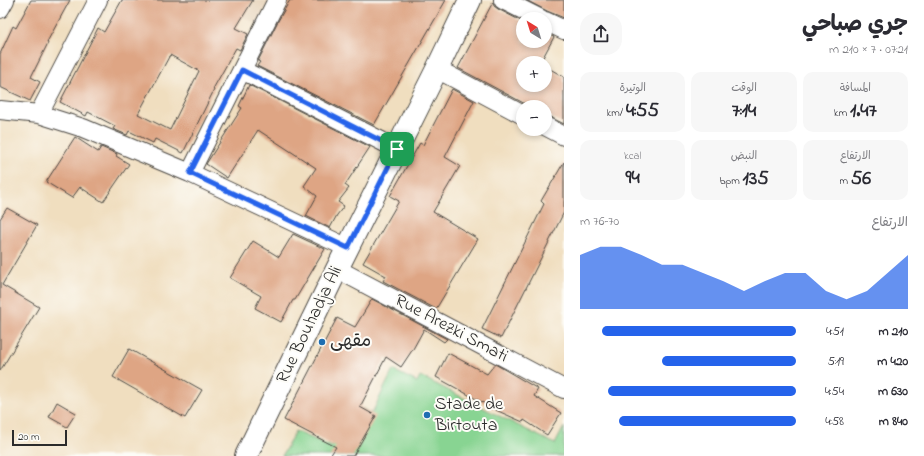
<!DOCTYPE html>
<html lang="ar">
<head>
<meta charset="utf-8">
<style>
	:root { --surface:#fff; --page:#f7f7f7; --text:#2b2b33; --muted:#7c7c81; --accent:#2563eb }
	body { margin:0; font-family:"Indie Flower","Playpen Sans Arabic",sans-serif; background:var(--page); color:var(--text); direction:rtl; height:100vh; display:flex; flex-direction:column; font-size:15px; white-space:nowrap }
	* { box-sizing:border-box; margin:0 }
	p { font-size:13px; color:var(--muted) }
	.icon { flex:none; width:22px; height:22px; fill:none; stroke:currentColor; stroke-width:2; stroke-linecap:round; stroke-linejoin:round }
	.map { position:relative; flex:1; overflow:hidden; direction:ltr }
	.panel { display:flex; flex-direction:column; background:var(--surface); width:360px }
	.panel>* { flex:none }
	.needle { width:26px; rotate:322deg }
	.tools { position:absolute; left:516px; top:12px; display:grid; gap:8px }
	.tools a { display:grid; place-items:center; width:36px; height:36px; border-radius:50%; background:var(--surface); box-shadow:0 2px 6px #0003; font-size:20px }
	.scale { position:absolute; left:12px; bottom:10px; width:55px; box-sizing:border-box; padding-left:4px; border:2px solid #2b2b2b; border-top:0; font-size:11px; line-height:14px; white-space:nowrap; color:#2b2b2b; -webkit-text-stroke:3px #fdfcf7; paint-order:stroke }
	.pin { position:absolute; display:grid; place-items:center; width:34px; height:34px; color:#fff; margin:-17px; border-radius:8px; box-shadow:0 2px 6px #0006 }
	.round { display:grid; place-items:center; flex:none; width:42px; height:42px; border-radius:16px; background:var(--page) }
	.summary { display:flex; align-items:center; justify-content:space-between; height:68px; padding:0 16px }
	h1 { font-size:22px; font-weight:700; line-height:30px }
	.figures { display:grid; grid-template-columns:repeat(3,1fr); gap:6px; height:68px; padding:4px 16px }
	.figures div { display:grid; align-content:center; border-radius:10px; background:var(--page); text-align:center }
	.figures b { font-size:20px; font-weight:700 }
	.figures small { font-size:11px; font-weight:400 }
	.figures p { font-size:11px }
	.chart { height:112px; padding:8px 16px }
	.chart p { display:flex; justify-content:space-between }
	.chart svg { width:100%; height:72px; margin-top:4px; fill:var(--accent); opacity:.7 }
	ul { padding:0 16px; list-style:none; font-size:13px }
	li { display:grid; grid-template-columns:64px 48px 1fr; align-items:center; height:30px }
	li i { height:10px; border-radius:5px; background:var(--accent) }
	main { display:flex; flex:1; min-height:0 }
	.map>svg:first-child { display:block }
	.built { fill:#e5d0b5 }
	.green { fill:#88d492; stroke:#5a805e }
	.building { fill:#dea584; fill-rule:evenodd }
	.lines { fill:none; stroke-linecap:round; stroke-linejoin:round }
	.street-casing { stroke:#494641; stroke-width:20 }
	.secondary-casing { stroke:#494641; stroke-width:24 }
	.street { stroke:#fff; stroke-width:18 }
	.secondary { stroke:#fff; stroke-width:22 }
	.route-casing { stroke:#fff; stroke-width:8 }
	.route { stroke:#2563eb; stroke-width:5 }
	.poi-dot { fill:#1f6fb2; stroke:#fdfcf7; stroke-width:1.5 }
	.labels { text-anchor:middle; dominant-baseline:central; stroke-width:4; stroke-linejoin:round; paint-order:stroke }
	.street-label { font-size:18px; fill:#2b2b2b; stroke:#fdfcf7 }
	.poi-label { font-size:18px; fill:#2b2b2b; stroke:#fdfcf7; text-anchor:start }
</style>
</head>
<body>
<main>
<section class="panel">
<div class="summary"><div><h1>جري صباحي</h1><p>07:21 · 7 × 210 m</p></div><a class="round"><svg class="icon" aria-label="share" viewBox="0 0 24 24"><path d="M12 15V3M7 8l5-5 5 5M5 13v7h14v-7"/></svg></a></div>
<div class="figures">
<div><p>المسافة</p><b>1.47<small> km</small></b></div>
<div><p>الوقت</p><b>7:14</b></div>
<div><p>الوتيرة</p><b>4:55<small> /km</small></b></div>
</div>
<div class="figures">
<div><p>الارتفاع</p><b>56<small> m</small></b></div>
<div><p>النبض</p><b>135<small> bpm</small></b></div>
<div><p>kcal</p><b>94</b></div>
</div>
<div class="chart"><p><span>الارتفاع</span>70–76 m</p>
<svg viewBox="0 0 160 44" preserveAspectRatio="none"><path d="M0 44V11L10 6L20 6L30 11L40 17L50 17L60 22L70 27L80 33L90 27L100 22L110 22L120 33L130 38L140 33L150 22L160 11V44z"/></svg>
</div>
<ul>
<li><b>210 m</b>4:51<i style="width:90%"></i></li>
<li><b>420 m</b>5:19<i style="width:62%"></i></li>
<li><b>630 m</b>4:54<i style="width:87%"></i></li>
<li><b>840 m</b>4:58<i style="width:82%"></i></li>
</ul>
</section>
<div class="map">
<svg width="564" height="456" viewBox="0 0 564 456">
	<rect width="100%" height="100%" fill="#fdfcf7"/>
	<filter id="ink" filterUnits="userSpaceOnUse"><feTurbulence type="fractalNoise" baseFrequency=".025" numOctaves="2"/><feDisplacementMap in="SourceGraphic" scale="8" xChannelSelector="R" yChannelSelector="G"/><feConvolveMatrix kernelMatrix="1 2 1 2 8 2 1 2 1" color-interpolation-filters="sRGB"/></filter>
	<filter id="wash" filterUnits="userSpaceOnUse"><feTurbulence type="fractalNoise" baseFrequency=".012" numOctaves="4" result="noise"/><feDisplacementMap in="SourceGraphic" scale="16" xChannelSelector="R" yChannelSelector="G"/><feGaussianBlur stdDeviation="0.9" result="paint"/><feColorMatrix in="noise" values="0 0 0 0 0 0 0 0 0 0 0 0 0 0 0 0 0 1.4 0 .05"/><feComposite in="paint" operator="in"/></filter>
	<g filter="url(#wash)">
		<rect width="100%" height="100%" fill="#f0debf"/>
		<path class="built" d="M 210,0 L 272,0 L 259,25 Z"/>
		<path class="green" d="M 393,370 L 417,382 L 420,376 L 555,444 L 564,427 L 564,456 L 282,456 L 295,431 L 332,447 L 347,413 L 356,417 L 362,408 L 372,413 Z"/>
		<g id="blocks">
			<path class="building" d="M 31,0 L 70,0 L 47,42 L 48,43 L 31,77 L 40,82 L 30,101 L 0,87 L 0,54 L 13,26 L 16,28 Z
				M 122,0 L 253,0 L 236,28 L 248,34 L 240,50 L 236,48 L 213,89 L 214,90 L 183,153 L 155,139 L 153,143 L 129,131 L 127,135 L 113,129 L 115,126 L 88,112 L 86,116 L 60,102 L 98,28 L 104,32 ZM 170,55 L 199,71 L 170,130 L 138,114 Z
				M 290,0 L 446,0 L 374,125 L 257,66 L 260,62 L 258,61 L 278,21 Z
				M 526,0 L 564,0 L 564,18 L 547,11 Z
				M 493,2 L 494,6 L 498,9 L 523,22 L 523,41 L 545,41 L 545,33 L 554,37 L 540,63 L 523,63 L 523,85 L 545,85 L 545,66 L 564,77 L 564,124 L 550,117 L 545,116 L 545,107 L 531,107 L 458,68 Z
				M 249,85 L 370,147 L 345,185 L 349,188 L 338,202 L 344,206 L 337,215 L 330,228 L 306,216 L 317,196 L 304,186 L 316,168 L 258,130 L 227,178 L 206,164 L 242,108 L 239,106 Z
				M 452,89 L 474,101 L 445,157 L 460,166 L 433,212 L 478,239 L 436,309 L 383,281 L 386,276 L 363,263 L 399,201 L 390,196 L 420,143 L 423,145 Z
				M 75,137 L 98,152 L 101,147 L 117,154 L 116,156 L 129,164 L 103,202 L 80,187 L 72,198 L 46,182 Z
				M 564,162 L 564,212 L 501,338 L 482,329 L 544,204 L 541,201 Z
				M 7,208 L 37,225 L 2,285 L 39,307 L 0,371 L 0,219 Z
				M 293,234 L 325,249 L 295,300 L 293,300 L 281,322 L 255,308 L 261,296 L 230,278 L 253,241 L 279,257 Z
				M 372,299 L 447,339 L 444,342 L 424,329 L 413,349 L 401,367 L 386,357 L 360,407 L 376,416 L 353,456 L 330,456 L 336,447 L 284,420 L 337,318 L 355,327 Z
				M 129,349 L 202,390 L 185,418 L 113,377 Z
				M 448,353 L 487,374 L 495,364 L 538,389 L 534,396 L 561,413 L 547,435 L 524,420 L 523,422 L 498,411 L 436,377 Z
				M 57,402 L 76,413 L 67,427 L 49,417 Z"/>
		</g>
	</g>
	<g filter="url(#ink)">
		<use href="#blocks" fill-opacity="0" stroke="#494641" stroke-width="1"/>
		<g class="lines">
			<g class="street-casing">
				<path id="street" d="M 503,0 L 541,19
					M 0,9 L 5,0
					M 545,21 L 564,30
					M 437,69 L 523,115
					M 242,70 L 397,149
					M 0,110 L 39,114 L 83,128 L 190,173 L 348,248
					M 39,114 L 98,0
					M 545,126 L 564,136
					M 190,173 L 277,0
					M 337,269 L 564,389"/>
			</g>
			<g class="secondary-casing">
				<path id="secondary" d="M 246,456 L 337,269 L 437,69 L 470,0"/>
			</g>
			<use href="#street" class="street"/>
			<use href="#secondary" class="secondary"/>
		</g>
	</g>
	<g class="lines" filter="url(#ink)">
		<g class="route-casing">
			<path id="route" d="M 242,70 L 397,149 L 348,248 L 190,173 Z"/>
		</g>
		<use href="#route" class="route"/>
	</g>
	<g class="poi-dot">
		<circle cx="322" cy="342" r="4"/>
		<circle cx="427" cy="415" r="4"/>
	</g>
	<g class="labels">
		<g class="street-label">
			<text transform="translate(310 325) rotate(-64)">Rue Bouhadja Ali</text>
			<text transform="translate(451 329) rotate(28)">Rue Arezki Smati</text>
		</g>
		<g class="poi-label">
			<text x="330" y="342">مقهى</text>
			<text x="435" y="405">Stade de<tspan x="435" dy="21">Birtouta</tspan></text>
		</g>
	</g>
</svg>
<div class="tools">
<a><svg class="needle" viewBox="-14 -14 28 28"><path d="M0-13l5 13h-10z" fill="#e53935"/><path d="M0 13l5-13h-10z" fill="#7c7c81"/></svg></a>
<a>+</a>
<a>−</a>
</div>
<div class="scale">20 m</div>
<div class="pin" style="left:397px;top:149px;background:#1e9e55"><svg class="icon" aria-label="arrive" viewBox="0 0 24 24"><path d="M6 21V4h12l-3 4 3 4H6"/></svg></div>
</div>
</main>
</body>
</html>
